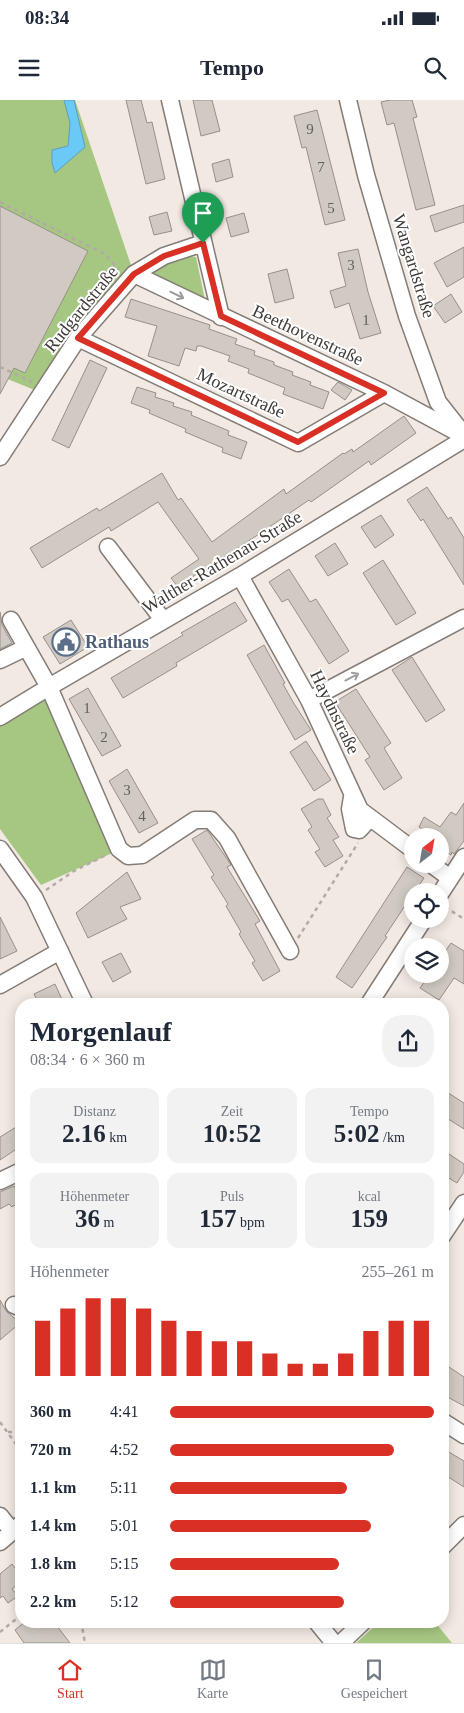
<!DOCTYPE html>
<html lang="de">
<head>
<meta charset="utf-8">
<style>
	:root { --surface:#fff; --page:#f2f2f3; --text:#1f2937; --muted:#747a83; --line:#e0e1e3; --accent:#d93025 }
	body { margin:0; font-family:"Times New Roman",serif; background:var(--page); color:var(--text); height:100vh; display:flex; flex-direction:column; font-size:19px; white-space:nowrap }
	* { box-sizing:border-box; margin:0 }
	p { font-size:16px; color:var(--muted) }
	.icon { flex:none; width:28px; height:28px; fill:none; stroke:currentColor; stroke-width:2; stroke-linecap:round; stroke-linejoin:round }
	.map { position:relative; flex:1; overflow:hidden }
	.panel { position:absolute; left:15px; top:898px; width:434px; height:630px; display:flex; flex-direction:column; background:var(--surface); border-radius:20px; box-shadow:0 2px 12px #0003 }
	.panel>* { flex:none }
	.needle { width:32px; rotate:31deg }
	.buttons { position:absolute; left:404px; top:728px; display:grid; gap:10px }
	.buttons a { display:grid; place-items:center; width:45px; height:45px; border-radius:50%; background:var(--surface); box-shadow:0 2px 12px #0003; font-size:25px }
	.pin { position:absolute; display:grid; place-items:center; width:42px; height:42px; color:#fff; margin:-51px -21px; border-radius:50% 50% 50% 0; rotate:-45deg; box-shadow:0 0 5px #0007 }
	.pin .icon { rotate:45deg }
	.round { display:grid; place-items:center; flex:none; width:52px; height:52px; border-radius:20px; background:var(--page) }
	.overview { display:flex; align-items:center; justify-content:space-between; height:85px; padding:0 15px }
	h1 { font-size:28px; font-weight:700; line-height:38px }
	.figures { display:grid; grid-template-columns:repeat(3,1fr); gap:8px; height:85px; padding:5px 15px }
	.figures div { display:grid; align-content:center; border-radius:12px; background:var(--page); text-align:center }
	.figures b { font-size:25px; font-weight:700 }
	.figures small { font-size:14px; font-weight:400 }
	.figures p { font-size:14px }
	.chart { height:140px; padding:10px 15px }
	.chart p { display:flex; justify-content:space-between }
	.chart svg { width:100%; height:90px; margin-top:5px; stroke:var(--accent); stroke-width:6 }
	ul { padding:0 15px; list-style:none; font-size:16px }
	li { display:grid; grid-template-columns:80px 60px 1fr; align-items:center; height:38px }
	li i { height:12px; border-radius:6px; background:var(--accent) }
	.status { display:flex; justify-content:space-between; align-items:center; height:35px; padding:0 25px; background:var(--surface); direction:ltr }
	.status svg { height:14px; fill:currentColor }
	header { display:flex; justify-content:space-between; align-items:center; height:65px; padding:0 15px; background:var(--surface); font-size:22px; font-weight:700 }
	.dock { display:flex; justify-content:space-around; align-items:center; height:70px; border-top:1px solid var(--line); background:var(--surface); font-size:14px; color:var(--muted) }
	.dock a { display:grid; justify-items:center; gap:2px }
	.dock .on { color:var(--accent) }
	.map>svg:first-child { display:block }
	.green { fill:#a6c782 }
	.water { fill:#6ac9f6; stroke:#5d9ebd }
	.building { fill:#d0cac2; stroke:#969088 }
	.lines { fill:none; stroke-linecap:round; stroke-linejoin:round }
	.minor-casing { stroke:#847c76; stroke-width:19 }
	.path { stroke:#b2aba6; stroke-width:2.5; stroke-dasharray:4 4; stroke-linecap:butt }
	.minor { stroke:#fff; stroke-width:16 }
	.oneway { stroke:#9f9d9c }
	.route-casing { stroke:#fff; stroke-width:10 }
	.route { stroke:#d93025; stroke-width:6 }
	.labels { text-anchor:middle; dominant-baseline:central; stroke-width:4; stroke-linejoin:round; paint-order:stroke }
	.number-label { font-size:15px; fill:#635f5b }
	.street-label { font-size:18px; fill:#3f3b39; stroke:#fff }
	.service-label { font-size:18px; font-weight:bold; fill:#4e5e75; stroke:#fff; text-anchor:start }
</style>
</head>
<body>
<div class="status"><b>08:34</b><svg viewBox="0 0 49 12"><path d="M0 12V9h3v3zM5 12V6h3v6zM10 12V3h3v9zM15 12V0h3v12zM26 1h20v11H26zM47 4h2v5h-2z"/></svg></div>
<header><svg class="icon" aria-label="menu" viewBox="0 0 24 24"><path d="M4 6h16M4 12h16M4 18h16"/></svg>Tempo<svg class="icon" aria-label="search" viewBox="0 0 24 24"><circle cx="10" cy="10" r="6"/><path d="M15 15l6 6"/></svg></header>
<div class="map">
<svg width="464" height="1543" viewBox="0 0 464 1543">
	<rect width="100%" height="100%" fill="#f3e9e3"/>
	<path class="green" d="M 0,0 L 75,0 L 134,174 L 42,293 L 0,276 Z
		M 185,155 L 196,157 L 205,200 L 147,175 Z
		M 48,592 L 119,750 L 41,785 L 0,729 L 0,623 Z
		M 380,1521 L 434,1521 L 452,1543 L 356,1543 Z"/>
	<path class="water" d="M 64,0 L 74,0 L 85,47 L 55,73 L 52,63 L 52,50 L 68,46 L 70,23 Z"/>
	<path class="building" d="M 126,0 L 141,0 L 147,23 L 152,22 L 165,79 L 146,84 Z
		M 193,0 L 212,0 L 220,31 L 201,36 Z
		M 390,0 L 412,0 L 417,17 L 413,18 L 435,105 L 416,110 L 394,23 L 387,25 L 381,2 Z
		M 317,10 L 345,120 L 325,125 L 306,47 L 302,48 L 294,16 Z
		M 229,59 L 233,77 L 216,82 L 212,64 Z
		M 464,105 L 464,122 L 435,132 L 430,116 Z
		M 0,106 L 88,151 L 25,273 L 14,268 L 0,294 Z
		M 167,112 L 172,131 L 154,135 L 149,117 Z
		M 244,113 L 249,132 L 231,137 L 226,118 Z
		M 464,147 L 464,177 L 447,187 L 434,163 Z
		M 358,149 L 368,192 L 381,233 L 360,239 L 349,203 L 335,208 L 330,191 L 346,186 L 338,153 Z
		M 287,169 L 294,198 L 275,203 L 268,174 Z
		M 451,194 L 462,212 L 445,223 L 433,206 Z
		M 131,199 L 210,225 L 209,229 L 237,239 L 235,244 L 255,251 L 254,255 L 274,262 L 274,265 L 293,272 L 292,275 L 311,282 L 310,285 L 329,292 L 323,309 L 283,294 L 285,288 L 248,273 L 249,269 L 228,261 L 230,256 L 201,246 L 197,246 L 196,251 L 185,248 L 179,266 L 148,256 L 157,226 L 125,217 Z
		M 90,260 L 107,268 L 69,348 L 52,340 Z
		M 338,282 L 352,290 L 345,300 L 331,290 Z
		M 137,287 L 156,293 L 155,297 L 174,303 L 173,306 L 192,312 L 191,315 L 229,331 L 228,335 L 247,342 L 241,359 L 222,352 L 223,348 L 185,332 L 186,329 L 149,313 L 150,310 L 131,303 Z
		M 404,316 L 416,333 L 371,365 L 369,361 L 311,402 L 309,400 L 206,470 L 205,468 L 178,487 L 171,478 L 199,459 L 158,402 L 111,431 L 109,427 L 42,468 L 30,448 L 97,408 L 99,411 L 162,373 L 178,400 L 181,398 L 212,442 L 284,389 L 286,394 L 343,353 L 344,354 L 352,349 L 353,352 Z
		M 427,387 L 448,419 L 451,417 L 464,438 L 464,485 L 423,419 L 421,421 L 407,400 Z
		M 381,415 L 394,435 L 375,448 L 361,427 Z
		M 335,443 L 348,464 L 328,476 L 315,456 Z
		M 383,460 L 416,513 L 396,525 L 363,473 Z
		M 289,469 L 310,502 L 316,499 L 349,551 L 329,564 L 288,499 L 282,502 L 269,482 Z
		M 235,502 L 247,521 L 176,563 L 177,566 L 123,598 L 111,578 L 183,535 L 181,533 Z
		M 0,512 L 2,525 L 12,543 L 0,549 Z
		M 71,520 L 88,547 L 60,564 L 43,537 Z
		M 264,545 L 285,583 L 283,584 L 293,602 L 311,630 L 295,640 L 247,555 Z
		M 412,557 L 445,610 L 426,622 L 392,570 Z
		M 88,588 L 121,646 L 102,656 L 69,599 Z
		M 356,589 L 391,643 L 384,648 L 402,678 L 384,690 L 365,660 L 370,657 L 335,602 Z
		M 306,641 L 331,680 L 314,691 L 290,652 Z
		M 127,669 L 158,723 L 139,733 L 109,681 Z
		M 318,699 L 323,699 L 331,715 L 327,718 L 339,737 L 333,740 L 343,756 L 325,767 L 315,752 L 320,749 L 308,730 L 312,727 L 301,709 Z
		M 464,703 L 464,741 L 454,754 L 452,752 L 451,755 L 440,748 L 440,736 L 434,736 L 419,727 L 424,717 L 440,727 L 451,712 L 456,715 Z
		M 207,730 L 225,756 L 231,765 L 227,767 L 260,821 L 255,824 L 280,871 L 263,881 L 252,863 L 255,861 L 239,834 L 241,832 L 226,806 L 228,804 L 211,777 L 214,775 L 192,739 Z
		M 407,767 L 424,778 L 415,791 L 412,791 L 412,795 L 385,836 L 387,837 L 352,888 L 336,877 Z
		M 127,772 L 141,799 L 120,807 L 127,819 L 88,838 L 76,813 Z
		M 0,817 L 17,851 L 0,859 Z
		M 451,843 L 464,851 L 464,884 L 454,878 L 439,900 L 420,888 L 430,874 L 440,874 L 440,859 Z
		M 121,853 L 131,872 L 113,882 L 102,862 Z
		M 55,884 L 64,904 L 39,904 L 34,894 Z
		M 442,989 L 464,1003 L 464,1029 L 442,1015 Z
		M 21,1024 L 21,1046 L 0,1060 L 0,1037 Z
		M 449,1054 L 464,1064 L 464,1072 L 457,1083 L 442,1074 L 442,1065 Z
		M 14,1086 L 21,1097 L 21,1101 L 12,1107 L 9,1104 L 0,1109 L 0,1092 Z
		M 0,1200 L 6,1211 L 20,1223 L 0,1240 Z
		M 449,1267 L 464,1277 L 464,1306 L 442,1294 L 442,1278 Z
		M 442,1348 L 464,1361 L 464,1387 L 442,1373 Z
		M 12,1464 L 21,1476 L 21,1482 L 12,1489 L 18,1496 L 8,1503 L 3,1496 L 0,1498 L 0,1474 Z
		M 26,1521 L 53,1521 L 70,1543 L 24,1543 L 15,1530 Z"/>
	<g class="lines">
		<g class="minor-casing">
			<path id="minor" d="M 170,0 L 221,217
				M 348,0 L 366,75 L 407,216 L 438,302 L 461,331
				M 134,174 L 384,293 L 464,336
				M 78,238 L 298,343 L 384,293
				M 0,357 L 78,238 L 134,174 L 164,156 L 203,143
				M 108,447 L 163,520
				M 240,476 L 309,600 L 360,710 L 412,749
				M 11,520 L 49,587 L 119,749 L 128,756 L 142,755 L 195,720 L 211,720 L 227,738 L 290,851
				M 0,560 L 25,548
				M 309,600 L 464,518
				M 0,617 L 49,587 L 240,476 L 464,339
				M 352,697 L 350,709 L 354,729 L 359,730 L 370,718
				M 0,749 L 34,797 L 85,904
				M 431,764 L 450,778
				M 440,794 L 464,757
				M 0,885 L 60,851
				M 369,904 L 424,819
				M 0,1081 L 21,1071
				M 442,1136 L 464,1103
				M 14,1205 L 21,1208
				M 442,1321 L 464,1335
				M 0,1416 L 12,1431
				M 0,1442 L 21,1424
				M 442,1447 L 464,1425
				M 316,1521 L 334,1543
				M 341,1543 L 364,1521"/>
		</g>
		<path class="path" d="M 0,102 L 105,154 L 119,170
			M 0,267 L 32,282
			M 46,790 L 74,771 L 106,755
			M 445,807 L 464,819
			M 298,838 L 358,743
			M 0,1322 L 21,1351
			M 8,1332 L 21,1332
			M 81,1521 L 85,1543
			M 0,1532 L 21,1515"/>
		<use href="#minor" class="minor"/>
	</g>
	<defs><path id="oneway-shaft" d="M-6 0H5M1.5-3L5.5 0L1.5 3" fill="none" stroke-width="1.6" stroke-linecap="round" stroke-linejoin="round" transform="scale(1.25)"/></defs>
	<g class="oneway">
		<use href="#oneway-shaft" transform="translate(177 195) rotate(26)"/>
		<use href="#oneway-shaft" transform="translate(352 577) rotate(-28)"/>
	</g>
	<g class="lines">
		<g class="route-casing">
			<path id="route" d="M 203,143 L 221,216 L 384,293 L 298,342 L 78,238 L 134,174 L 164,156 Z"/>
		</g>
		<use href="#route" class="route"/>
	</g>
	<defs>
		<g id="civic-ring" transform="scale(1.4375)"><circle r="9.5" fill="#fff" stroke="#5c6f8a" stroke-width="1.5"/><path d="M-.6-6.5H3V-4.5H.6V-3L4-1V1h2V6H-6V1h2V-1L-.6-3ZM-1.2 2.5V6h2.4V2.5Z" fill="#5c6f8a"/></g>
	</defs>
	<g fill-rule="evenodd">
		<use href="#civic-ring" x="66" y="542"/>
	</g>
	<g class="labels">
		<g class="number-label">
			<text x="310" y="29">9</text>
			<text x="321" y="67">7</text>
			<text x="331" y="108">5</text>
			<text x="351" y="165">3</text>
			<text x="366" y="220">1</text>
			<text x="87" y="608">1</text>
			<text x="104" y="637">2</text>
			<text x="127" y="690">3</text>
			<text x="142" y="716">4</text>
		</g>
		<g class="street-label">
			<text transform="translate(414 166) rotate(73)">Wangardstraße</text>
			<text transform="translate(81 209) rotate(-51)">Rudgardstraße</text>
			<text transform="translate(308 235) rotate(25)">Beethovenstraße</text>
			<text transform="translate(241 293) rotate(25)">Mozartstraße</text>
			<text transform="translate(222 462) rotate(-31)">Walther-Rathenau-Straße</text>
			<text transform="translate(335 612) rotate(64)">Haydnstraße</text>
		</g>
		<g class="service-label">
			<text x="85" y="542">Rathaus</text>
		</g>
	</g>
</svg>
<div class="buttons">
<a><svg class="needle" viewBox="-14 -14 28 28"><path d="M0-13l5 13h-10z" fill="#e53935"/><path d="M0 13l5-13h-10z" fill="#747a83"/></svg></a>
<a><svg class="icon" aria-label="locate" viewBox="0 0 24 24"><circle cx="12" cy="12" r="6"/><path d="M12 2v4M12 18v4M2 12h4M18 12h4"/></svg></a>
<a><svg class="icon" aria-label="layers" viewBox="0 0 24 24"><path d="M12 4l9 5-9 5-9-5zM3 14l9 5 9-5"/></svg></a>
</div>
<div class="pin" style="left:203px;top:143px;background:#1e9e55"><svg class="icon" aria-label="arrive" viewBox="0 0 24 24"><path d="M6 21V4h12l-3 4 3 4H6"/></svg></div>
<section class="panel">
<div class="overview"><div><h1>Morgenlauf</h1><p>08:34 · 6 × 360 m</p></div><a class="round"><svg class="icon" aria-label="share" viewBox="0 0 24 24"><path d="M12 15V3M7 8l5-5 5 5M5 13v7h14v-7"/></svg></a></div>
<div class="figures">
<div><p>Distanz</p><b>2.16<small> km</small></b></div>
<div><p>Zeit</p><b>10:52</b></div>
<div><p>Tempo</p><b>5:02<small> /km</small></b></div>
</div>
<div class="figures">
<div><p>Höhenmeter</p><b>36<small> m</small></b></div>
<div><p>Puls</p><b>157<small> bpm</small></b></div>
<div><p>kcal</p><b>159</b></div>
</div>
<div class="chart"><p><span>Höhenmeter</span>255–261 m</p>
<svg viewBox="0 0 160 44" preserveAspectRatio="none"><path d="M5 44V17M15 44V11M25 44V6M35 44V6M45 44V11M55 44V17M65 44V22M75 44V27M85 44V27M95 44V33M105 44V38M115 44V38M125 44V33M135 44V22M145 44V17M155 44V17"/></svg>
</div>
<ul>
<li><b>360 m</b>4:41<i style="width:100%"></i></li>
<li><b>720 m</b>4:52<i style="width:85%"></i></li>
<li><b>1.1 km</b>5:11<i style="width:67%"></i></li>
<li><b>1.4 km</b>5:01<i style="width:76%"></i></li>
<li><b>1.8 km</b>5:15<i style="width:64%"></i></li>
<li><b>2.2 km</b>5:12<i style="width:66%"></i></li>
</ul>
</section>
</div>
<nav class="dock">
<a class="on"><svg class="icon" aria-label="home" viewBox="0 0 24 24"><path d="M3 11l9-7 9 7M6 9v11h12V9"/></svg>Start</a>
<a><svg class="icon" aria-label="map" viewBox="0 0 24 24"><path d="M3 6l6-2 6 2 6-2v14l-6 2-6-2-6 2zM9 4v14M15 6v14"/></svg>Karte</a>
<a><svg class="icon" aria-label="saved" viewBox="0 0 24 24"><path d="M7 4h10v16l-5-4-5 4z"/></svg>Gespeichert</a>
</nav>
</body>
</html>
